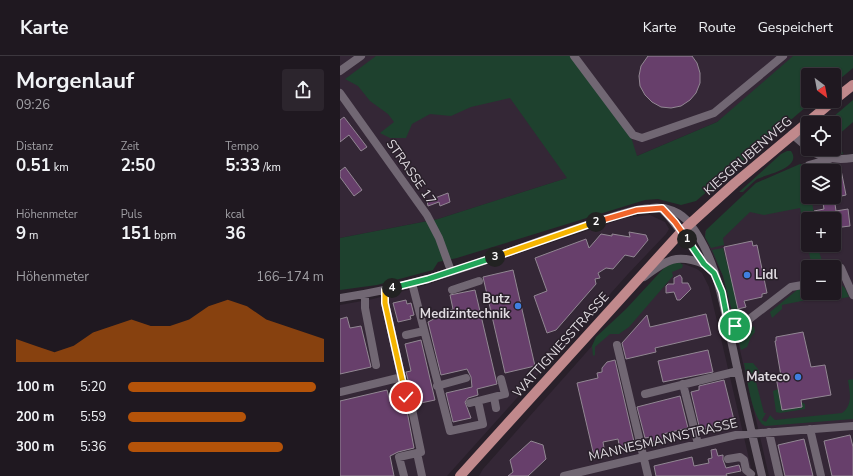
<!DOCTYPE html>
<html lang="de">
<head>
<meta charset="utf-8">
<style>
	:root { --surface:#1f1820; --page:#2c252d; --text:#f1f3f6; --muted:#a1a0a5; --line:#3c373e; --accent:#b45309 }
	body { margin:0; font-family:"Nunito Sans",sans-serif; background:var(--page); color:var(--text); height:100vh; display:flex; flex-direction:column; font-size:15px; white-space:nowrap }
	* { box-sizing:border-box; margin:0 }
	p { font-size:13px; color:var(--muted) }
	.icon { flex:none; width:22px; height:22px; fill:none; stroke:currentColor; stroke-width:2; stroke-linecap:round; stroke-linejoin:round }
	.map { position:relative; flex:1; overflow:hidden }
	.side { display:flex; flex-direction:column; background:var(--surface); width:340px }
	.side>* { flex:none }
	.needle { width:26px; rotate:148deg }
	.buttons { position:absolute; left:461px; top:12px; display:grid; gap:8px }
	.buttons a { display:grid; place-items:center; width:40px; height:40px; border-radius:4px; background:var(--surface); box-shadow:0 1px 3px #0004,0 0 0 1px var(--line); font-size:20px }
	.pin { position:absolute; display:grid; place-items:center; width:34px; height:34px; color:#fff; margin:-17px; border:2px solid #fff; border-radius:50%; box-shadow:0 1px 4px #0007 }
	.km { position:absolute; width:20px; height:20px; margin:-10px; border-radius:50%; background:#222; color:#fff; font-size:11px; line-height:20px; text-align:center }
	.round { display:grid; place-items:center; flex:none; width:42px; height:42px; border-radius:4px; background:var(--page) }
	.head { display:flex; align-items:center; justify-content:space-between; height:68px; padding:0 16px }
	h1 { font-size:22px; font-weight:700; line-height:30px }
	.figures { display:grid; grid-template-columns:repeat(3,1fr); gap:6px; height:68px; padding:4px 16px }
	.figures div { display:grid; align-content:center }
	.figures b { font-size:17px; font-weight:700 }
	.figures small { font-size:11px; font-weight:400 }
	.figures p { font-size:11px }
	.chart { height:112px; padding:8px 16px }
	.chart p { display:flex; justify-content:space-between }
	.chart svg { width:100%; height:72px; margin-top:4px; fill:var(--accent); opacity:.7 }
	ul { padding:0 16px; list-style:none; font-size:13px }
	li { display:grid; grid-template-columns:64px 48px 1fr; align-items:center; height:30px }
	li i { height:10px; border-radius:5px; background:var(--accent) }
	header { display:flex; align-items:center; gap:24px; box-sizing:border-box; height:56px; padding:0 20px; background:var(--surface); border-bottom:1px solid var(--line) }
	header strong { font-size:19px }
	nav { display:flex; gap:22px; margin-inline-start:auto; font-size:14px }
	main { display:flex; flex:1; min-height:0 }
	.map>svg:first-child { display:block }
	.built { fill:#342736; fill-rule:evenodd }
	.green { fill:#1e412e }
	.building { fill:#673f6b; stroke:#928793 }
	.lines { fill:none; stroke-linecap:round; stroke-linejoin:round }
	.minor { stroke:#716773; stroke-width:8 }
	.major { stroke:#c1898c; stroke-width:10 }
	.split-1-casing { stroke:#fff; stroke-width:8 }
	.split-2-casing { stroke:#fff; stroke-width:8 }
	.split-3-casing { stroke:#fff; stroke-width:8 }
	.split-4-casing { stroke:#fff; stroke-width:8 }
	.split-5-casing { stroke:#fff; stroke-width:8 }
	.split-1 { stroke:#22a559; stroke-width:5 }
	.split-2 { stroke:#f0652b; stroke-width:5 }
	.split-3 { stroke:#f5b400; stroke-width:5 }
	.split-4 { stroke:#22a559; stroke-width:5 }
	.split-5 { stroke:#f5b400; stroke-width:5 }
	.shop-dot { fill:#3f7fe0; stroke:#29202a; stroke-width:1.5 }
	.labels { text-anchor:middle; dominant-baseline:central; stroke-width:3; stroke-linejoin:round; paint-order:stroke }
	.street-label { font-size:13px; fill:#dfdae0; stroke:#29202a }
	.poi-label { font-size:13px; font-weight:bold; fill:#dfdae0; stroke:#29202a; text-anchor:end }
</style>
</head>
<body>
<header>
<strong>Karte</strong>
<nav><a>Karte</a><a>Route</a><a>Gespeichert</a></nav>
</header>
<main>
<section class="side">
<div class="head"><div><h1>Morgenlauf</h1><p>09:26</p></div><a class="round"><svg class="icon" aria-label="share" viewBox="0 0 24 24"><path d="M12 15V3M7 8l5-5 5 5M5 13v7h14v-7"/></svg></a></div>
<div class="figures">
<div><p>Distanz</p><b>0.51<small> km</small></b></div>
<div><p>Zeit</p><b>2:50</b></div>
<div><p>Tempo</p><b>5:33<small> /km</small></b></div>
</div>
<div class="figures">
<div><p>Höhenmeter</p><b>9<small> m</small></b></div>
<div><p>Puls</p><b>151<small> bpm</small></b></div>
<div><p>kcal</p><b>36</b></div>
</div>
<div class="chart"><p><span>Höhenmeter</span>166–174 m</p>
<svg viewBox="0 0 160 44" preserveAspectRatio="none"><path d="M0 44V30L10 34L20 38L30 34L40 26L50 22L60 18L70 22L80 22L90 18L100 10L110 6L120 10L130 18L140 22L150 26L160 30V44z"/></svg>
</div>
<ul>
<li><b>100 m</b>5:20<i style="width:96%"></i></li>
<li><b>200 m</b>5:59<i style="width:60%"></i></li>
<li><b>300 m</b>5:36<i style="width:79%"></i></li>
</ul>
</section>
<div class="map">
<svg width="513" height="420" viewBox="0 0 513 420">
	<rect width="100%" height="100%" fill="#29202a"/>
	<path class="built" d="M 0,0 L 464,0 L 377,66 L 297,100 L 98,163 L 0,182 Z
		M 513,105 L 513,420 L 429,420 L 383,220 L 365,181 L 365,175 L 441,121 L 486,107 ZM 468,115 L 494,115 L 494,141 L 468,141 ZM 468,163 L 494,163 L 494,189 L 468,189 ZM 468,211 L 494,211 L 494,237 L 468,237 Z
		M 310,159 L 325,166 L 329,173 L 326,178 L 288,218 L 107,420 L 0,420 L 0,249 L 33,243 L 86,229 L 285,162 Z
		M 337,208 L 344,208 L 357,213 L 362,217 L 369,231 L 413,420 L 139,420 L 143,413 L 252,290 Z"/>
	<path class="green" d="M 36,0 L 231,0 L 292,84 L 297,100 L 377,66 L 453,0 L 513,0 L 513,12 L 494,28 L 494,19 L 468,19 L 468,45 L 473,45 L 356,145 L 341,149 L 318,143 L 305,144 L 117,202 L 98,206 L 93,214 L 37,229 L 0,234 L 0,182 L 98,163 L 227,122 L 170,42 L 131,51 L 111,60 L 90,58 L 72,68 L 66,82 L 50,82 L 40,77 L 54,66 L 48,58 L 30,45 L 18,30 L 5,23 Z
		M 513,44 L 513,66 L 497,80 L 503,98 L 493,99 L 486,93 L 494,93 L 494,67 L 486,67 Z
		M 447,95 L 451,95 C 463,112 425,119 417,123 C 412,127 407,132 403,136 L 399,136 L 441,98 Z
		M 460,108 L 466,109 L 471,115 L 468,115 L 468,141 L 471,141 L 475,163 L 468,163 L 468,189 L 477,189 L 484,211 L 472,211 L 460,152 L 424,159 L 410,156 L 383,182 L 384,189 L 371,192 L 365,181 L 366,174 L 416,127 Z
		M 383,192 L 400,257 L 399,262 L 394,263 L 383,220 L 372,194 Z
		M 339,206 L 343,209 L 342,212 L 332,216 L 333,220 L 289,271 L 279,278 L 270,278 L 255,291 L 255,299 L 253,300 L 252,290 L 256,281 L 286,253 L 324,212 L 333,207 Z
		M 494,222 L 505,232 L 509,241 L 492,244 L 491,239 L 442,249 L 442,253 L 432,262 L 430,256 L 457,234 L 468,232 L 468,237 L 494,237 Z
		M 414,270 L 415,276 L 411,281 L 407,291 L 401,294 L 396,275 L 402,273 L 405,277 Z
		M 404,307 L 413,307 L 418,313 L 421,325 L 416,326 L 424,357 L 426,357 L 422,364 L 426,366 L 430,359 L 435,364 L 502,357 C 513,349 510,337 508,324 L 513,323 L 513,363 L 425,370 C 412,364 407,321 404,307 Z
		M 438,333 L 442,354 L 462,351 L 461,346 L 465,348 L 465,353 L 440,357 L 436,356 L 433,335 Z"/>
	<path class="building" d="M 308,0 L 352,0 L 357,7 L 360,17 L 360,27 L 356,37 L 350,44 L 341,50 L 331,52 L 321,51 L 312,46 L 305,39 L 300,30 L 299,20 L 301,10 Z
		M 4,61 L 27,91 L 21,95 L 9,79 L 0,86 L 0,64 Z
		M 500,109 L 506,139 L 497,141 L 492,110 Z
		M 5,111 L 22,134 L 14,140 L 0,121 L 0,115 Z
		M 108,137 L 110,146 L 100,150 L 99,146 L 88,150 L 87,145 Z
		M 482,141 L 494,141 L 496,155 L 508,153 L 510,170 L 494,172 L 494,163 L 475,163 L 474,155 L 484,153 Z
		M 289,176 L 306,179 L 308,184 L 294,201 L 285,199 L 273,213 L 266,212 L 258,217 L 260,222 L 255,223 L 256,228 L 216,274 L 207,277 L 194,240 L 207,235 L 195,202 L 246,183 L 249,192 L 261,178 L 272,180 L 272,178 L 290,181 Z
		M 412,185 L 413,190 L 417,189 L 427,237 L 422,238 L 422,241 L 404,245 L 406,251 L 398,253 L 384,191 Z
		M 173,214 L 195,310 L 165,317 L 143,221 Z
		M 340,219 L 342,222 L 342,227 L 348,227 L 351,233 L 340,244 L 337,244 L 334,236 L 326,237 L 326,230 L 328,228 L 334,228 L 334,222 Z
		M 135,234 L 157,328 L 137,333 L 138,339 L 128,342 L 125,346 L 131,362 L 113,366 L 106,337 L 132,331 L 131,321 L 127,313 L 101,319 L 88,266 L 113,253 L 110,239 Z
		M 66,244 L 67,248 L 71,247 L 74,259 L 70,260 L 71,263 L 58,266 L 53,247 Z
		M 366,258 L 371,279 L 315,292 L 316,296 L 286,303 L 282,287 L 307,259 L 310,271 Z
		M 7,261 L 10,272 L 21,270 L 31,311 L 0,318 L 0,263 Z
		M 463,276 L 471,311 L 485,309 L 491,339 L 461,344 L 462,351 L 442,354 L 436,321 L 441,320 L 435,285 L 436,285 L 436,281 Z
		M 81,284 L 95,344 L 76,348 L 72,340 L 66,316 L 71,315 L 65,288 Z
		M 368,294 L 373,316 L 323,326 L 318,305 Z
		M 275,304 L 295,390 L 280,394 L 278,383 L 263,386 L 265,397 L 254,400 L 237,327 L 258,322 L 257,317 L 262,316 L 262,312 L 267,306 Z
		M 384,324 L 394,364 L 392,367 L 360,374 L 351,336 L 359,334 L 359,330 Z
		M 47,334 L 50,346 L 61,343 L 67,355 L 74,392 L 58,396 L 50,400 L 54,420 L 0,420 L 0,345 Z
		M 340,340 L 348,372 L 323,378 L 324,383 L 312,386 L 311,381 L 305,382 L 297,351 Z
		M 510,379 L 513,391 L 513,420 L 492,420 L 484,385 Z
		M 464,383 L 473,420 L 445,420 L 438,389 Z
		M 191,385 L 203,389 L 206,403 L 188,420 L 168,420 L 173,416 L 170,404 Z
		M 376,393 L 378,400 L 383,399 L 383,404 L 386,412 L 399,409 L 401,415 L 386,418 L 387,420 L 316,420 L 314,410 L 352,401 L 354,410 L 369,407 L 368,403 L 372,402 L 371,394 Z"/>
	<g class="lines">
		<path class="minor" d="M 234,0 L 293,79 L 302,82 L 374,57 L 443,0
			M 0,15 L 21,0
			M 0,37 L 87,159 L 99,182 L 111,215
			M 452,78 L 468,92
			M 469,93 C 481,103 498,104 513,102
			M 469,109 L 490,103
			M 322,153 C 342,172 353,198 374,217
			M 501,212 L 513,239
			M 304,221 C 327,204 336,197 364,208
			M 72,227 L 110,375 L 143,368 L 138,345
			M 45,234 L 45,247 L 66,341 L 72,353 L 81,396 L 77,397 L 82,420
			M 112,234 L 139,225
			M 25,239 L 25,252 L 36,309
			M 0,242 C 63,233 124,213 183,191 C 210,181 237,172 265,163 C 280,158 295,153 311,152 C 326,150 341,156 350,168 C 378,204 383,250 393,293 C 402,335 412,378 422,420
			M 389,272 L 403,268 L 451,231 L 468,228
			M 66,279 L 84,275
			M 277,289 L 308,420
			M 343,328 L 358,388
			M 97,330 L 126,322
			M 0,336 L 62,321
			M 305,338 L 398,315
			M 154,341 L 156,352
			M 130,347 L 165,338 L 161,323
			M 470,373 L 481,420
			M 429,376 L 439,420
			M 388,403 L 400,401 L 404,404 L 406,414 L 411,418
			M 64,420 L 59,401 L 77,397
			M 224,420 L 396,379 L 513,370"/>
		<path class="major" d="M 494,44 L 513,29
			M 120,420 L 342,175 L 395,127 L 493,45"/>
	</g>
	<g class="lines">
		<g class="split-1-casing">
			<path id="split-1" d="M 347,183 L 364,208 L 374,217 L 382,236 L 389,272 L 395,270"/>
		</g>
		<g class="split-2-casing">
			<path id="split-2" d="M 256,166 L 297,154 L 322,152 L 335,166 L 347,183"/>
		</g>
		<g class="split-3-casing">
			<path id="split-3" d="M 155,201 L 256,166"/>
		</g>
		<g class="split-4-casing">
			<path id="split-4" d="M 52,232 L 88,223 L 155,201"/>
		</g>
		<g class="split-5-casing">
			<path id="split-5" d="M 52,232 L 45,234 L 45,247 L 66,341"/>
		</g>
		<use href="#split-1" class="split-1"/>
		<use href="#split-2" class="split-2"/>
		<use href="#split-3" class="split-3"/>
		<use href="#split-4" class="split-4"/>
		<use href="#split-5" class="split-5"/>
	</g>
	<g class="shop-dot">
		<circle cx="407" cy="219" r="4"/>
		<circle cx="178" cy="250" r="4"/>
		<circle cx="458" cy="321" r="4"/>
	</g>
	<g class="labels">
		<g class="street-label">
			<text transform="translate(408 100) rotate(-41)">KIESGRUBENWEG</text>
			<text transform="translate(71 116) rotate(55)">STRASSE 17</text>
			<text transform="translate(221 289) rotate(-48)">WATTIGNIESSTRASSE</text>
			<text transform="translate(323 384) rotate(-13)">MANNESMANNSTRASSE</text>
		</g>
		<g class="poi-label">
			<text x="415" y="219" text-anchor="start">Lidl</text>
			<text x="170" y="243">Butz<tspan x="170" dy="15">Medizintechnik</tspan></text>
			<text x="450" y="321">Mateco</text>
		</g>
	</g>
</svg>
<div class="buttons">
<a><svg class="needle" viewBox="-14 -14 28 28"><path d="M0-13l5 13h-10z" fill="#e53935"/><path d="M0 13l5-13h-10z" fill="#a1a0a5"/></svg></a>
<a><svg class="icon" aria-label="locate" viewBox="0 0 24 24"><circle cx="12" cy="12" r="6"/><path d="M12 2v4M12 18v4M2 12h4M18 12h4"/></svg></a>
<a><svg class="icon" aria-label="layers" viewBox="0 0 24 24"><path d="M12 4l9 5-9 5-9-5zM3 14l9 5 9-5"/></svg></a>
<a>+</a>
<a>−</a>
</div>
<div class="pin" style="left:395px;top:270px;background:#1e9e55"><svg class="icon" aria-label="arrive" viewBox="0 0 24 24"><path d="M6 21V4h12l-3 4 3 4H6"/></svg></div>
<div class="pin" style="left:66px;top:341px;background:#d93025"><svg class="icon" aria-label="check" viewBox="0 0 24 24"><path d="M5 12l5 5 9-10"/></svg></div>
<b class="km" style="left:347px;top:183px">1</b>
<b class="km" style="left:256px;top:166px">2</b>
<b class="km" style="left:155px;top:201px">3</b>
<b class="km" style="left:52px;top:232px">4</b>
</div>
</main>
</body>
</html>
